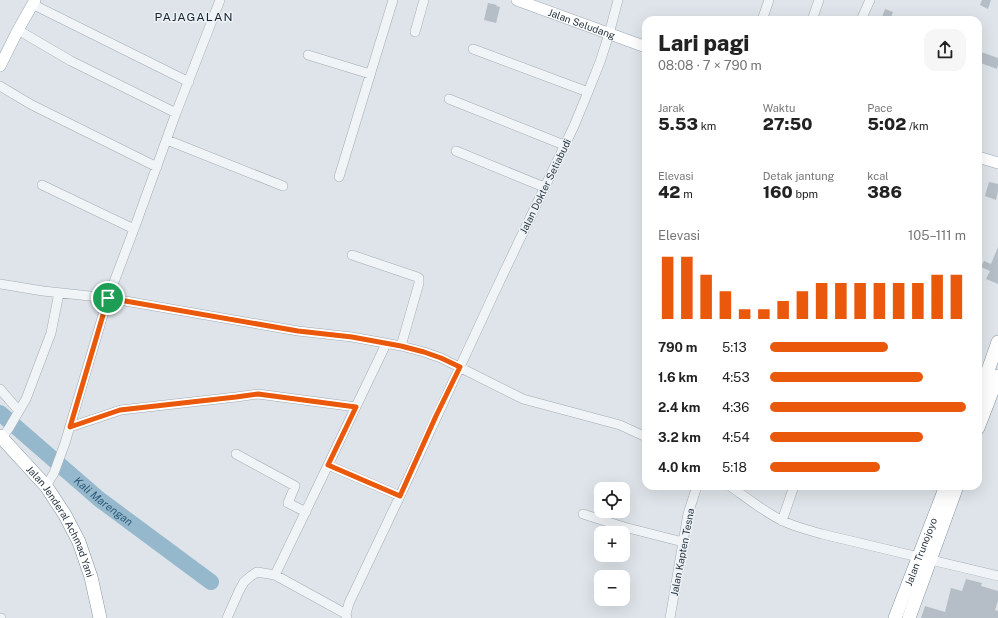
<!DOCTYPE html>
<html lang="id">
<head>
<meta charset="utf-8">
<style>
	:root { --surface:#fff; --page:#f6f6f6; --text:#222; --muted:#767676; --accent:#ea580c }
	body { margin:0; font-family:"Public Sans",sans-serif; background:var(--page); color:var(--text); height:100vh; display:flex; flex-direction:column; font-size:15px; white-space:nowrap }
	* { box-sizing:border-box; margin:0 }
	p { font-size:13px; color:var(--muted) }
	.icon { flex:none; width:22px; height:22px; fill:none; stroke:currentColor; stroke-width:2; stroke-linecap:round; stroke-linejoin:round }
	.map { position:relative; flex:1; overflow:hidden }
	.side { position:absolute; left:642px; top:16px; width:340px; height:474px; display:flex; flex-direction:column; background:var(--surface); border-radius:12px; box-shadow:0 4px 16px #0002 }
	.side>* { flex:none }
	.controls { position:absolute; left:594px; top:482px; display:grid; gap:8px }
	.controls a { display:grid; place-items:center; width:36px; height:36px; border-radius:8px; background:var(--surface); box-shadow:0 4px 16px #0002; font-size:20px }
	.pin { position:absolute; display:grid; place-items:center; width:34px; height:34px; color:#fff; margin:-17px; border:2px solid #fff; border-radius:50%; box-shadow:0 1px 4px #0007 }
	.round { display:grid; place-items:center; flex:none; width:42px; height:42px; border-radius:12px; background:var(--page) }
	.headline { display:flex; align-items:center; justify-content:space-between; height:68px; padding:0 16px }
	h1 { font-size:22px; font-weight:800; line-height:30px }
	.metrics { display:grid; grid-template-columns:repeat(3,1fr); gap:6px; height:68px; padding:4px 16px }
	.metrics div { display:grid; align-content:center }
	.metrics b { font-size:17px; font-weight:800 }
	.metrics small { font-size:11px; font-weight:400 }
	.metrics p { font-size:11px }
	.chart { height:112px; padding:8px 16px }
	.chart p { display:flex; justify-content:space-between }
	.chart svg { width:100%; height:72px; margin-top:4px; stroke:var(--accent); stroke-width:6 }
	ul { padding:0 16px; list-style:none; font-size:13px }
	li { display:grid; grid-template-columns:64px 48px 1fr; align-items:center; height:30px }
	li i { height:10px; border-radius:5px; background:var(--accent) }
	.map>svg:first-child { display:block }
	.lines { fill:none; stroke-linecap:round; stroke-linejoin:round }
	.river { stroke:#95b8cc; stroke-width:16 }
	.building { fill:#b5bec6 }
	.minor-casing { stroke:#a3acb3; stroke-width:10 }
	.major-casing { stroke:#9caab6; stroke-width:12 }
	.highway-casing { stroke:#8494a1; stroke-width:14 }
	.minor { stroke:#f1f4f7; stroke-width:9 }
	.major { stroke:#fff; stroke-width:11 }
	.highway { stroke:#fff; stroke-width:13 }
	.route-casing { stroke:#fff; stroke-width:8 }
	.route { stroke:#ea580c; stroke-width:5 }
	.labels { text-anchor:middle; dominant-baseline:central; stroke-width:3; stroke-linejoin:round; paint-order:stroke }
	.street-label { font-size:10px; fill:#263441; stroke:#edf2f6 }
	.water-label { font-size:11px; font-style:italic; fill:#2c5a79; stroke:#edf2f6 }
	.quarter-label { font-size:12px; letter-spacing:1px; fill:#182432; stroke:#edf2f6 }
</style>
</head>
<body>
<div class="map">
<svg width="998" height="618" viewBox="0 0 998 618">
	<rect width="100%" height="100%" fill="#dee4e9"/>
	<g class="lines">
		<path class="river" id="s1" d="M 0,413 L 99,499 L 211,582"/>
	</g>
	<path class="building" d="M 982,0 L 991,0 L 988,9 L 980,5 Z
		M 488,3 L 497,5 L 496,6 L 500,7 L 496,23 L 484,20 Z
		M 885,9 L 893,12 L 890,20 L 881,20 Z
		M 978,51 L 998,58 L 998,65 L 997,69 L 978,62 Z
		M 989,182 L 998,184 L 998,191 L 996,200 L 985,196 Z
		M 998,247 L 998,284 L 986,279 L 990,271 L 981,267 L 984,261 L 991,264 Z
		M 966,579 L 982,583 L 981,586 L 998,591 L 998,601 L 995,610 L 998,611 L 998,618 L 921,618 L 925,606 L 945,612 L 951,588 L 962,591 Z"/>
	<g class="lines">
		<g class="minor-casing">
			<path id="minor" d="M 32,4 L 189,82
				M 762,20 L 769,0
				M 812,20 L 819,0
				M 861,20 L 870,0
				M 18,30 L 71,61 L 176,113
				M 415,32 L 424,0
				M 473,49 L 588,92
				M 308,55 L 370,74
				M 0,86 L 32,105 L 157,167
				M 449,99 L 564,145
				M 167,140 L 283,186
				M 456,151 L 544,187
				M 339,177 L 393,0
				M 42,185 L 134,229
				M 352,255 L 417,277 L 419,278 L 419,283 L 401,346
				M 0,284 L 43,291 L 108,298 L 298,331 L 352,337 L 401,346 L 424,352 L 441,358 L 523,399 L 620,425 L 646,437
				M 0,389 L 19,411
				M 70,427 L 121,410 L 236,397 L 258,394 L 356,407
				M 2,438 L 9,428 L 26,399 L 51,333 L 59,293
				M 236,454 L 295,486 L 288,503 L 306,512
				M 328,465 L 400,496
				M 46,486 L 54,473 L 65,443 L 108,298 L 137,221 L 176,113 L 220,0
				M 730,486 C 747,498 764,512 783,521 C 795,527 809,530 822,534 L 998,576
				M 583,514 L 624,527 L 683,542
				M 782,521 L 794,486
				M 275,575 L 317,488 L 386,344
				M 0,618 L 1,618
				M 227,618 L 239,591 L 244,582 L 251,576 L 257,572 L 275,575 L 346,614
				M 347,618 L 346,614 L 349,603 L 400,496 L 497,287 L 574,126 L 588,92 L 600,62 L 609,34 L 618,0
				M 670,618 L 683,542 L 688,514 L 697,486"/>
		</g>
		<g class="major-casing">
			<g id="major">
				<path id="s2" d="M 517,0 L 646,47"/>
				<path d="M 0,66 L 18,30 L 35,0"/>
				<path d="M 978,157 L 998,163"/>
			</g>
		</g>
		<g class="highway-casing">
			<g id="highway">
				<path d="M 978,399 L 998,342"/>
				<path d="M 978,428 L 998,376"/>
				<path id="s3" d="M 0,436 L 46,486 L 65,515 L 79,542 L 91,577 L 100,618"/>
				<path id="s4" d="M 895,618 L 946,486"/>
				<path d="M 909,618 L 957,486"/>
			</g>
		</g>
		<use href="#minor" class="minor"/>
		<use href="#major" class="major"/>
		<use href="#highway" class="highway"/>
	</g>
	<g class="lines">
		<g class="route-casing">
			<path id="route" d="M 108,298 L 298,331 L 352,337 L 401,346 L 424,352 L 441,358 L 460,367 L 436,416 L 400,496 L 328,465 L 356,407 L 258,394 L 236,397 L 120,410 L 70,427 Z"/>
		</g>
		<use href="#route" class="route"/>
	</g>
	<g class="labels">
		<g class="street-label">
			<text stroke="none"><textPath href="#s2" startOffset="69">Jalan Seludang</textPath></text>
			<text transform="translate(545 186) rotate(-64)">Jalan Dokter Setiabudi</text>
			<text stroke="none"><textPath href="#s3" startOffset="106">Jalan Jenderal Achmad Yani</textPath></text>
			<text transform="translate(682 552) rotate(-79)">Jalan Kapten Tesna</text>
			<text stroke="none"><textPath href="#s4" startOffset="71">Jalan Trunojoyo</textPath></text>
		</g>
		<g class="water-label">
			<text stroke="none"><textPath href="#s1" startOffset="136">Kali Marengan</textPath></text>
		</g>
		<g class="quarter-label">
			<text x="194" y="17">PAJAGALAN</text>
		</g>
	</g>
</svg>
<div class="controls">
<a><svg class="icon" aria-label="locate" viewBox="0 0 24 24"><circle cx="12" cy="12" r="6"/><path d="M12 2v4M12 18v4M2 12h4M18 12h4"/></svg></a>
<a>+</a>
<a>−</a>
</div>
<div class="pin" style="left:108px;top:298px;background:#1e9e55"><svg class="icon" aria-label="arrive" viewBox="0 0 24 24"><path d="M6 21V4h12l-3 4 3 4H6"/></svg></div>
<section class="side">
<div class="headline"><div><h1>Lari pagi</h1><p>08:08 · 7 × 790 m</p></div><a class="round"><svg class="icon" aria-label="share" viewBox="0 0 24 24"><path d="M12 15V3M7 8l5-5 5 5M5 13v7h14v-7"/></svg></a></div>
<div class="metrics">
<div><p>Jarak</p><b>5.53<small> km</small></b></div>
<div><p>Waktu</p><b>27:50</b></div>
<div><p>Pace</p><b>5:02<small> /km</small></b></div>
</div>
<div class="metrics">
<div><p>Elevasi</p><b>42<small> m</small></b></div>
<div><p>Detak jantung</p><b>160<small> bpm</small></b></div>
<div><p>kcal</p><b>386</b></div>
</div>
<div class="chart"><p><span>Elevasi</span>105–111 m</p>
<svg viewBox="0 0 160 44" preserveAspectRatio="none"><path d="M5 44V6M15 44V6M25 44V17M35 44V27M45 44V38M55 44V38M65 44V33M75 44V27M85 44V22M95 44V22M105 44V22M115 44V22M125 44V22M135 44V22M145 44V17M155 44V17"/></svg>
</div>
<ul>
<li><b>790 m</b>5:13<i style="width:60%"></i></li>
<li><b>1.6 km</b>4:53<i style="width:78%"></i></li>
<li><b>2.4 km</b>4:36<i style="width:100%"></i></li>
<li><b>3.2 km</b>4:54<i style="width:78%"></i></li>
<li><b>4.0 km</b>5:18<i style="width:56%"></i></li>
</ul>
</section>
</div>
</body>
</html>
